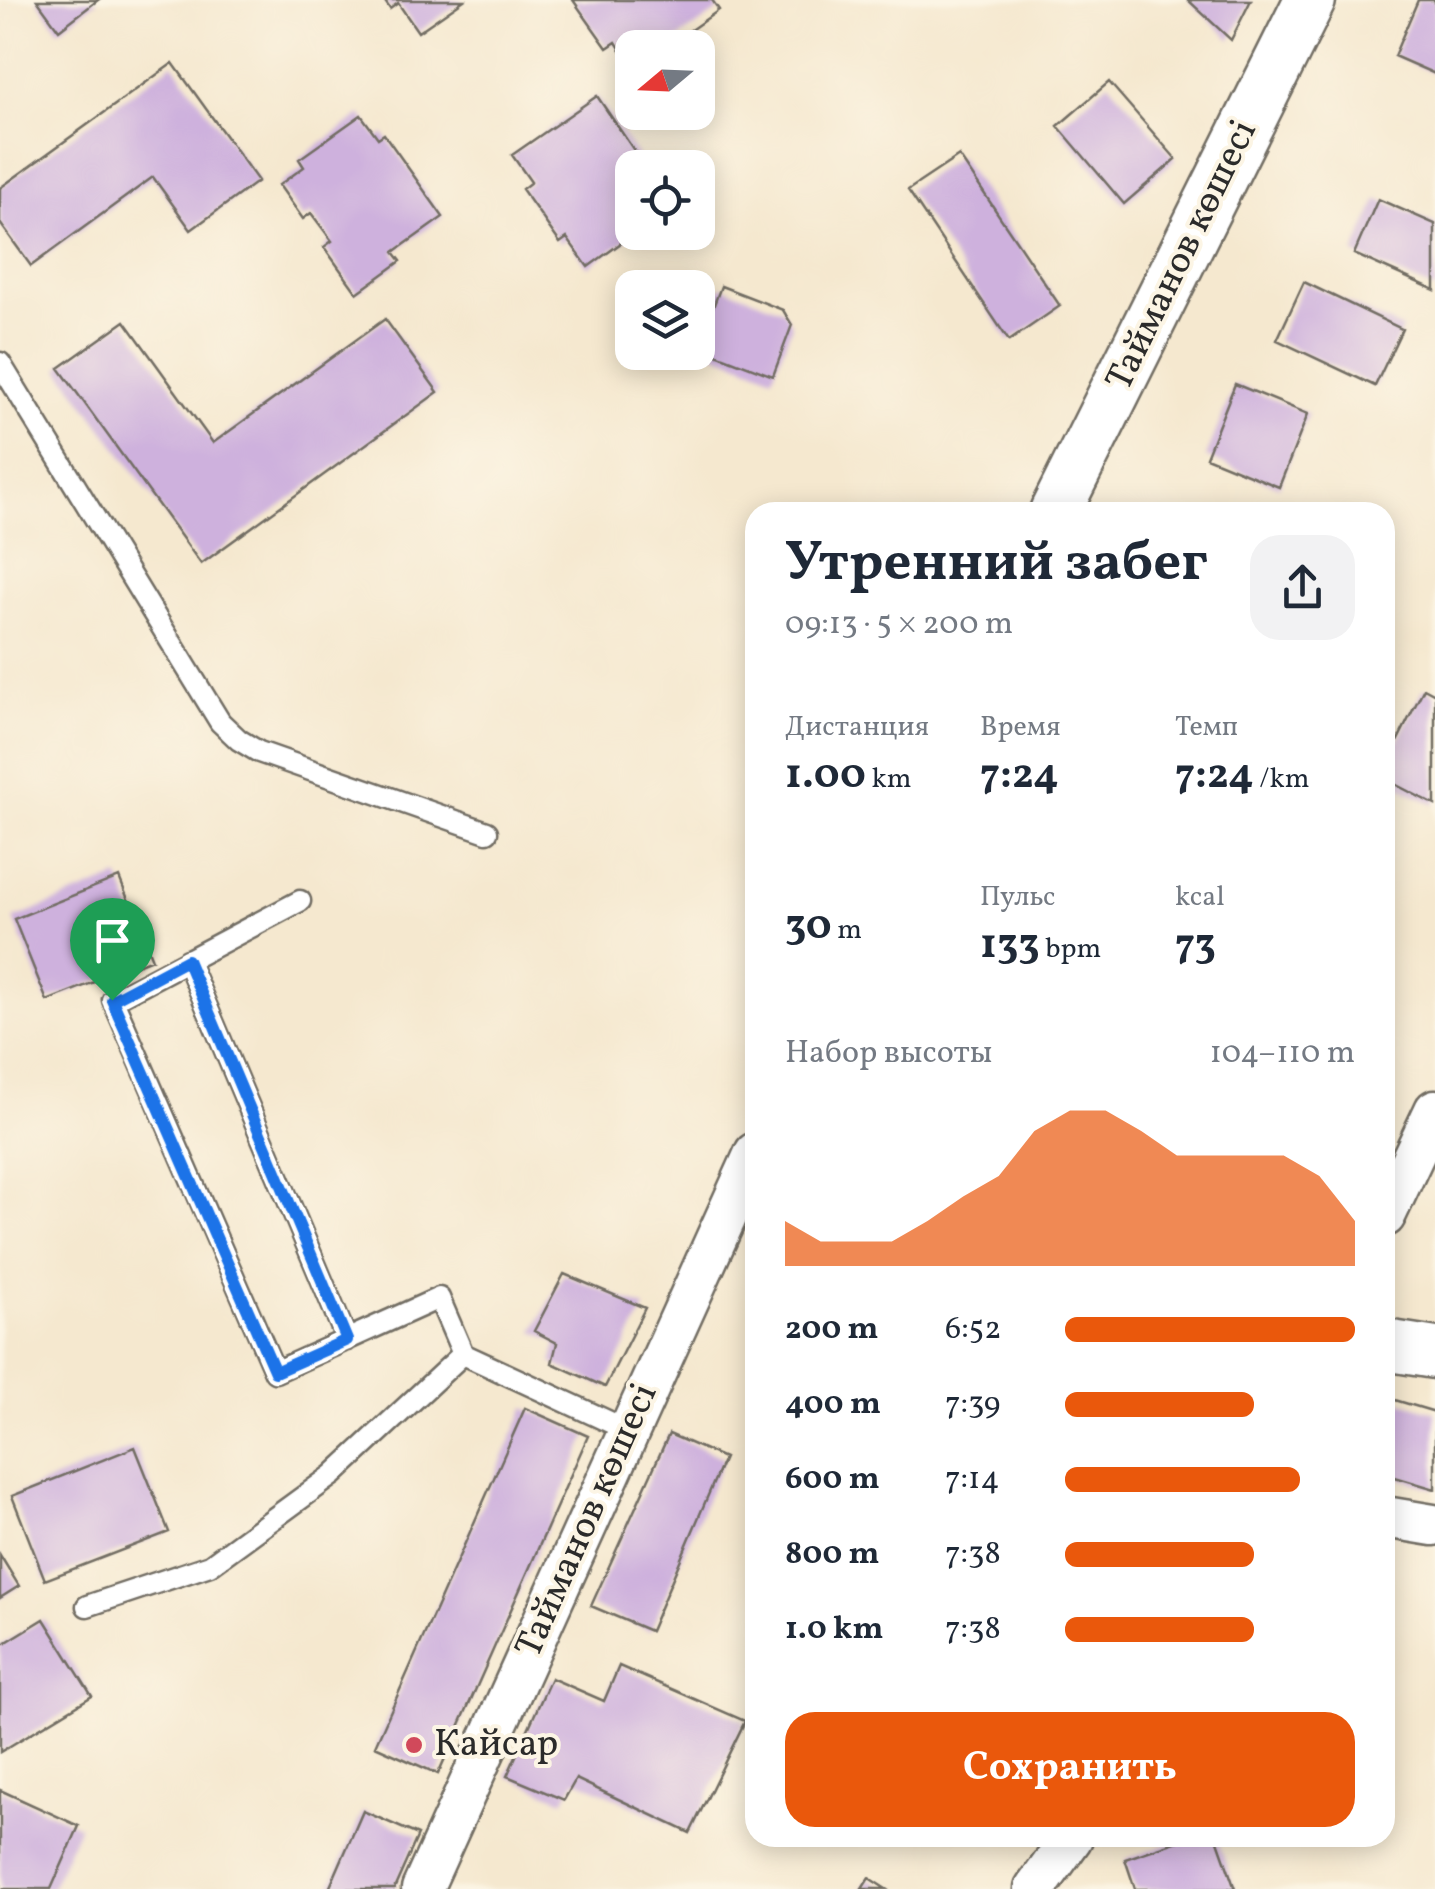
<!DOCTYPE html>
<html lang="ru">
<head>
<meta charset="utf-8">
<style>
	:root { --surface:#fff; --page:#f2f2f3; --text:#1f2937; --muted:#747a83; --accent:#ea580c }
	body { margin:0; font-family:Vollkorn,serif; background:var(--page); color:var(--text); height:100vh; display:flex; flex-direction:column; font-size:38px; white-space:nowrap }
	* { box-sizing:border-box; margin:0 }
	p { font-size:32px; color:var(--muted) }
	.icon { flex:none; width:55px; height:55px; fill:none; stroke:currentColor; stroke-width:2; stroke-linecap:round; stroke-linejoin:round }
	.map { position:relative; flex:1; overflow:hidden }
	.panel { position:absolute; left:745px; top:502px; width:650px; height:1345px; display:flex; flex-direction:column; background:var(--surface); border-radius:30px; box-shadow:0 5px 25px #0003 }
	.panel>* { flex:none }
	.needle { width:65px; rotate:251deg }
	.controls { position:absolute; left:615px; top:30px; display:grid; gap:20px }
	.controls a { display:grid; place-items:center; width:100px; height:100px; border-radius:20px; background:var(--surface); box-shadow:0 5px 25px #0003; font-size:50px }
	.pin { position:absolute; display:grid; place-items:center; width:85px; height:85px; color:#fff; margin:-102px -42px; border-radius:50% 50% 50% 0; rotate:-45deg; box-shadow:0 0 10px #0007 }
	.pin .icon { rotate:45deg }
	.round { display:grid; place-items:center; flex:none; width:105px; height:105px; border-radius:30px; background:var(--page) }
	.summary { display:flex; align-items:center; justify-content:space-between; height:170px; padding:0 40px }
	h1 { font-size:55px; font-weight:700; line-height:75px }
	.stats { display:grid; grid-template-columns:repeat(3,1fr); gap:15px; height:170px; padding:10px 40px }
	.stats div { display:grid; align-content:center }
	.stats b { font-size:42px; font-weight:700 }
	.stats small { font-size:28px; font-weight:400 }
	.stats p { font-size:28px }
	.chart { height:280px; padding:20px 40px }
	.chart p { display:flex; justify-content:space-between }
	.chart svg { width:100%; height:180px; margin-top:10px; fill:var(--accent); opacity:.7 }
	.action { display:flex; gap:20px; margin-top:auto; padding:20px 40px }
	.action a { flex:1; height:115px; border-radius:30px; background:var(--accent); color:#fff; font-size:40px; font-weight:700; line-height:115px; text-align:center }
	ul { padding:0 40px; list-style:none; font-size:32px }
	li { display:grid; grid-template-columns:160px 120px 1fr; align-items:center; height:75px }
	li i { height:25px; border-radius:12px; background:var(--accent) }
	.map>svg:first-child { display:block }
	.building { fill:#ceb1dd }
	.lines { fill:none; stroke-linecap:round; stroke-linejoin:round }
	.service-casing { stroke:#726d64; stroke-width:25 }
	.minor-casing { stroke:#726d64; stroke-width:45 }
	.tertiary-casing { stroke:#726d64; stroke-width:55 }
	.service { stroke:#fff; stroke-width:20 }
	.minor { stroke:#fff; stroke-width:40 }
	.tertiary { stroke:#fff; stroke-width:50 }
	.route-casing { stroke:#fff; stroke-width:20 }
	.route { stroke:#1a73e8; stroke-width:12 }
	.poi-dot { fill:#d1495b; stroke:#fcf5e5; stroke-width:4 }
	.labels { text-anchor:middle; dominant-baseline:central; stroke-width:8; stroke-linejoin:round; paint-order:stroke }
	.street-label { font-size:38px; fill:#2b2b2b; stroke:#fcf5e5 }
	.poi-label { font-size:38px; fill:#2b2b2b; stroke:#fcf5e5; text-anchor:start }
</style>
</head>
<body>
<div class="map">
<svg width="1435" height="1889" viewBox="0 0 1435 1889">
	<rect width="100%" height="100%" fill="#fcf5e5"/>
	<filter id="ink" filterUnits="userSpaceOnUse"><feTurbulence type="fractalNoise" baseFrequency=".01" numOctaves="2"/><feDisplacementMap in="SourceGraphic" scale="20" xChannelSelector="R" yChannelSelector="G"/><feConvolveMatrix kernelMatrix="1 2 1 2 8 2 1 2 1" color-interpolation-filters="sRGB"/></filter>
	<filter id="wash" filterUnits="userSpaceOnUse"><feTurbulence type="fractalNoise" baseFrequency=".0048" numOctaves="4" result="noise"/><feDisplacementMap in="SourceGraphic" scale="40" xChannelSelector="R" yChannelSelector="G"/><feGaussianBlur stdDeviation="2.25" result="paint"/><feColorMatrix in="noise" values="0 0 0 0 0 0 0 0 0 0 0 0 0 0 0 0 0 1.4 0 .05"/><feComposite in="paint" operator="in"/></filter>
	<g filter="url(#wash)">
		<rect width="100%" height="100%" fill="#f5e8cf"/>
		<g id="blocks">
			<path class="building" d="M 37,0 L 98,0 L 59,30 Z
				M 384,0 L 464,0 L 418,32 L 398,3 L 390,9 Z
				M 573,0 L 712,0 L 719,10 L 665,48 L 632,48 L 632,67 L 616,42 L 607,48 Z
				M 1188,0 L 1251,0 L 1231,40 Z
				M 1418,0 L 1435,0 L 1435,74 L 1394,56 Z
				M 173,63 L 258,181 L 191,230 L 153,177 L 31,266 L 0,223 L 0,188 Z
				M 1109,82 L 1176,159 L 1124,204 L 1058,126 Z
				M 597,96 L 646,168 L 632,168 L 632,235 L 588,267 L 567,238 L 560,243 L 522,189 L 531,182 L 512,155 Z
				M 361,115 L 378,138 L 384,134 L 443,217 L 394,252 L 401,261 L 357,293 L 324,247 L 332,241 L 311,213 L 303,219 L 279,185 L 304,167 L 299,159 Z
				M 959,156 L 1060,306 L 1009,341 L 908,190 Z
				M 1378,199 L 1435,224 L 1435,290 L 1354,254 Z
				M 1304,282 L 1402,329 L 1375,386 L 1277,340 Z
				M 721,286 L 783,310 L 792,325 L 773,376 L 698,347 Z
				M 385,319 L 438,392 L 201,564 L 59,368 L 125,321 L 213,443 Z
				M 1235,384 L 1308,414 L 1279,487 L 1206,457 Z
				M 1424,688 L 1435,694 L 1435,805 L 1385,779 L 1385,766 Z
				M 119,877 L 152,959 L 47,1001 L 14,919 Z
				M 564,1274 L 645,1308 L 605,1387 L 552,1363 L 557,1343 L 534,1331 Z
				M 1385,1397 L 1435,1412 L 1435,1489 L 1385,1474 Z
				M 525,1408 L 588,1436 L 438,1774 L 375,1746 Z
				M 669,1434 L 724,1458 L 650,1631 L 591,1606 Z
				M 135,1447 L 169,1532 L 45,1580 L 12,1496 Z
				M 0,1555 L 19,1586 L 0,1598 Z
				M 44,1619 L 92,1696 L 0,1752 L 0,1646 Z
				M 619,1666 L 745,1721 L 690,1833 L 576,1779 L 564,1800 L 507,1776 L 551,1678 L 604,1701 Z
				M 0,1790 L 79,1826 L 51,1889 L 0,1889 Z
				M 363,1811 L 418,1835 L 394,1889 L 329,1889 Z
				M 1187,1838 L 1217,1838 L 1235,1889 L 1135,1889 L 1125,1859 Z
				M 869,1878 L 886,1889 L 862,1889 Z"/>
		</g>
	</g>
	<g filter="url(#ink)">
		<use href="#blocks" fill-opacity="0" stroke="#726d64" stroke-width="2.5"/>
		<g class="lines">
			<g class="service-casing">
				<path id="service" d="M 0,363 L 220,722 L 239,740 L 259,752 L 487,832
					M 300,901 L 113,1000 L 275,1372 L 439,1298 L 463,1354 L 629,1431
					M 187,960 L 347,1340
					M 87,1606 L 210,1565 L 333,1475 L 463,1354"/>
			</g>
			<g class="minor-casing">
				<path id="minor" d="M 1385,1216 L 1435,1110
					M 1385,1517 L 1433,1525
					M 422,1889 L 755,1153
					M 1035,1889 L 1072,1838"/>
			</g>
			<g class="tertiary-casing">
				<path id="tertiary" d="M 1055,512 L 1310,0
					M 1385,1345 L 1435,1353"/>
			</g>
			<use href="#service" class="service"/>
			<use href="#minor" class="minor"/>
			<use href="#tertiary" class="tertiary"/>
		</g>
	</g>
	<g class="lines" filter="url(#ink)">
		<g class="route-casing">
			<path id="route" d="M 187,960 L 347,1340 L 275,1372 L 112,1000 Z"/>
		</g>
		<use href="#route" class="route"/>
	</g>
	<circle class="poi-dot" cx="414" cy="1745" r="10"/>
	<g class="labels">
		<g class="street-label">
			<text transform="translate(1183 256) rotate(-64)">Тайманов көшесі</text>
			<text transform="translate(588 1521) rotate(-66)">Тайманов көшесі</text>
		</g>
		<g class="poi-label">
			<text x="434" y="1745">Кайсар</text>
		</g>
	</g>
</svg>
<div class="controls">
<a><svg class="needle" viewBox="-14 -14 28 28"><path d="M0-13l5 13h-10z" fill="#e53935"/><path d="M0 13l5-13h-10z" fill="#747a83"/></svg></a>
<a><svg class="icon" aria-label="locate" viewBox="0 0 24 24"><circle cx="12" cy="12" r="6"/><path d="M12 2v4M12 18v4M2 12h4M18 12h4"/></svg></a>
<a><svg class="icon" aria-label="layers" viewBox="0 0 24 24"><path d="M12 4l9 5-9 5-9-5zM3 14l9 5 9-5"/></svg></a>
</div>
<div class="pin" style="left:112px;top:1000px;background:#1e9e55"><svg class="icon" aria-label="arrive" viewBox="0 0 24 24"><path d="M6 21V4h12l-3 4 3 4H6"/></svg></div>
<section class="panel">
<div class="summary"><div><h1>Утренний забег</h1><p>09:13 · 5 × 200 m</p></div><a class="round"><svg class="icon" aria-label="share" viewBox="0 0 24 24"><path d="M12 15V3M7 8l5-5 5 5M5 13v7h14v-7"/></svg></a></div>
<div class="stats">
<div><p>Дистанция</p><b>1.00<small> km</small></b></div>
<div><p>Время</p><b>7:24</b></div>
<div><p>Темп</p><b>7:24<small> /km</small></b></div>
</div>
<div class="stats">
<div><b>30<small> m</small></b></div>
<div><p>Пульс</p><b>133<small> bpm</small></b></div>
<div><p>kcal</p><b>73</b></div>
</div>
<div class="chart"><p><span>Набор высоты</span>104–110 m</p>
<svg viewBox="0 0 160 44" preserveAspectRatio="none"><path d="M0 44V33L10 38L20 38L30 38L40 33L50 27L60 22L70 11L80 6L90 6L100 11L110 17L120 17L130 17L140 17L150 22L160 33V44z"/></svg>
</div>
<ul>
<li><b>200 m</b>6:52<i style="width:100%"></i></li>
<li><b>400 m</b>7:39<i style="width:65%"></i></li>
<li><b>600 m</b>7:14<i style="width:81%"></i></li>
<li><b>800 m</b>7:38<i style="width:65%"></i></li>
<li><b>1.0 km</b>7:38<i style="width:65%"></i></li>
</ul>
<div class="action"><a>Сохранить</a></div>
</section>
</div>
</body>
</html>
